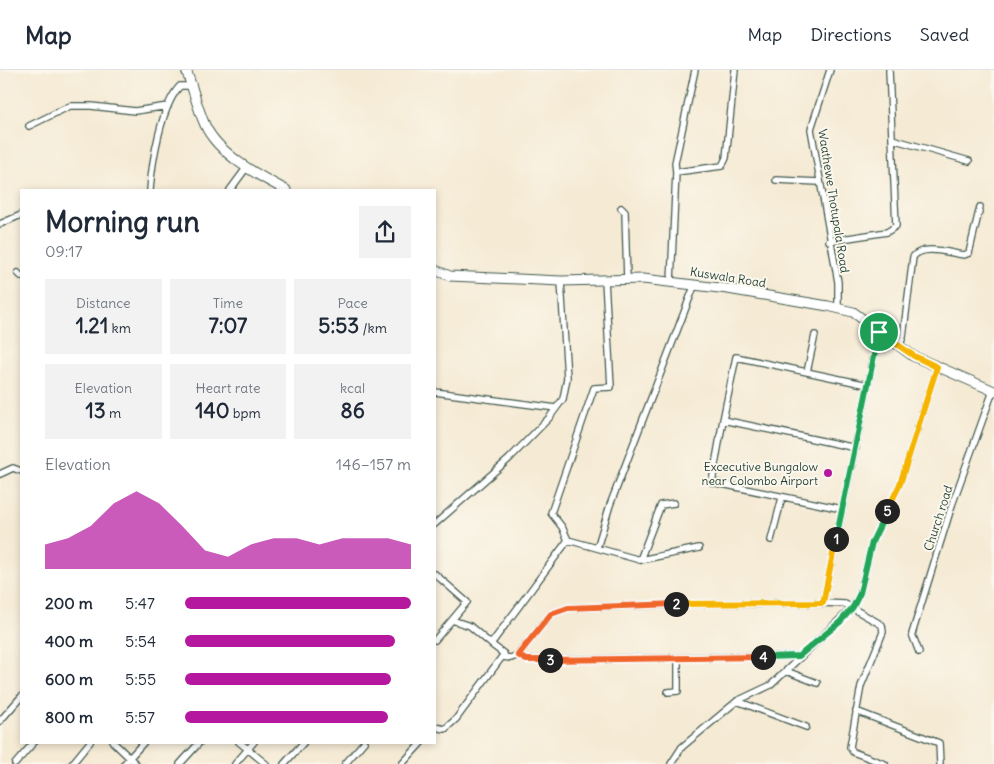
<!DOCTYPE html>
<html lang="en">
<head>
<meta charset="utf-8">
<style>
	:root { --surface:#fff; --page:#f2f2f3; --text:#1f2937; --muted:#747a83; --line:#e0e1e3; --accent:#b5179e }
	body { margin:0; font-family:Delius,sans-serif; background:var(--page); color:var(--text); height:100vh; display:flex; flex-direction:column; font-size:19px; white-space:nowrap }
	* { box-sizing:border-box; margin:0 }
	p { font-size:16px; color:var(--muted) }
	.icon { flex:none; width:28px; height:28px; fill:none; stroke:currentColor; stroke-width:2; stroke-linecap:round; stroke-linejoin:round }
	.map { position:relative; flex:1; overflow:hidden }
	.side { position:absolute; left:20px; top:119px; width:416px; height:555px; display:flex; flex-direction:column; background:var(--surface); border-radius:0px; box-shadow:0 2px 8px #0003 }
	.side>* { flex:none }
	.pin { position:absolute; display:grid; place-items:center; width:42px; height:42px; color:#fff; margin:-21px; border:2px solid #fff; border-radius:50%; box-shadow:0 1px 5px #0007 }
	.km { position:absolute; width:25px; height:25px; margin:-12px; border-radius:50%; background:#222; color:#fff; font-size:14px; line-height:25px; text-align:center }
	.round { display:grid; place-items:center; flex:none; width:52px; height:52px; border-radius:0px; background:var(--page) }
	.summary { display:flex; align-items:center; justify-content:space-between; height:85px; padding:0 25px }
	h1 { font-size:28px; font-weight:700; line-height:38px }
	.metrics { display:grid; grid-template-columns:repeat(3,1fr); gap:8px; height:85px; padding:5px 25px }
	.metrics div { display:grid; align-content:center; border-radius:0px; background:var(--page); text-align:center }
	.metrics b { font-size:21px; font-weight:700 }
	.metrics small { font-size:14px; font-weight:400 }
	.metrics p { font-size:14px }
	.chart { height:140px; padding:10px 25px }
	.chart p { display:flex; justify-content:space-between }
	.chart svg { width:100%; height:90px; margin-top:5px; fill:var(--accent); opacity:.7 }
	ul { padding:0 25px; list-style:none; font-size:16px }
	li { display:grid; grid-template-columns:80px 60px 1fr; align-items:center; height:38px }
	li i { height:12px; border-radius:6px; background:var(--accent) }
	header { display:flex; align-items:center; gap:30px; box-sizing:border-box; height:70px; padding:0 25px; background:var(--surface); border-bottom:1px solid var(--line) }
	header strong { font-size:24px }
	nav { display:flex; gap:28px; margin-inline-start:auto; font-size:18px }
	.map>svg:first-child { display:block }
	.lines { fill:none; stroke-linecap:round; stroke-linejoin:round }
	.street-casing { stroke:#3f574c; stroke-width:8 }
	.secondary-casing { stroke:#3f574c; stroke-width:11 }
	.street { stroke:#fff; stroke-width:5.5 }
	.secondary { stroke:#fff; stroke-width:9 }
	.split-1-casing { stroke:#fff; stroke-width:10 }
	.split-2-casing { stroke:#fff; stroke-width:10 }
	.split-3-casing { stroke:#fff; stroke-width:10 }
	.split-4-casing { stroke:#fff; stroke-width:10 }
	.split-5-casing { stroke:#fff; stroke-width:10 }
	.split-6-casing { stroke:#fff; stroke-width:10 }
	.split-1 { stroke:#22a559; stroke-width:6 }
	.split-2 { stroke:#f5b400; stroke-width:6 }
	.split-3 { stroke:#f0652b; stroke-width:6 }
	.split-4 { stroke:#f0652b; stroke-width:6 }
	.split-5 { stroke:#22a559; stroke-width:6 }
	.split-6 { stroke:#f5b400; stroke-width:6 }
	.poi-dot { fill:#b5179e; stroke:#fbf7ec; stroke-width:2 }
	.labels { text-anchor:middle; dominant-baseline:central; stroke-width:4; stroke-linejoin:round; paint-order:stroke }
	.street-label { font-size:12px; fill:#1f3d34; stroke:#fbf7ec }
	.poi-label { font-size:12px; fill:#1f3d34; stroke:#fbf7ec; text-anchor:end }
</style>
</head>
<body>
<header>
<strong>Map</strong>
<nav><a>Map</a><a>Directions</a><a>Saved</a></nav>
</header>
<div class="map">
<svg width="994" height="694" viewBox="0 0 994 694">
	<rect width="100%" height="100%" fill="#fbf7ec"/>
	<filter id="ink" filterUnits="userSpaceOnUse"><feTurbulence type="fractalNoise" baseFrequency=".02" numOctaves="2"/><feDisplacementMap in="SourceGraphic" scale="10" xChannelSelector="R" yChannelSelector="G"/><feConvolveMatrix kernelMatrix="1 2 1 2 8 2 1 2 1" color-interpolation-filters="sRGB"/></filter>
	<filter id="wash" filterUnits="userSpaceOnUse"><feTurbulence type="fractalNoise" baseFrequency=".0096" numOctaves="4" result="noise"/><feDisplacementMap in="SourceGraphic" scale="20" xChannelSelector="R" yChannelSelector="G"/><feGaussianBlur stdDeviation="1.12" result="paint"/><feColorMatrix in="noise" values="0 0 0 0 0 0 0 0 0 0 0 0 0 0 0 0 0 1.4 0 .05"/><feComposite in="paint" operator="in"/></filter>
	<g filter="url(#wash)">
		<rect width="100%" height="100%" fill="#f5ead4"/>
	</g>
	<g filter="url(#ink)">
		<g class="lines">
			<g class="street-casing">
				<path id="street" d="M 830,0 L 811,59 L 838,212 L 838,238
					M 29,56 L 70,36 L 91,36 L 135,41 L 168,36
					M 892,69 L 969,91
					M 676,102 L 675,93 L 695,0
					M 776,110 L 819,112
					M 150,120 C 152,92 161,36 180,16 L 192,16
					M 230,120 L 247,97
					M 621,138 L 625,142 L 627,210
					M 0,154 L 21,145
					M 829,171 L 887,162 L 896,156 L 889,0
					M 18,203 L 21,206
					M 671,212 L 676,102 L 722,96 L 726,88 L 735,0
					M 899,277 L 903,267 L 913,187 C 923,174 949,183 964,185 L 969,183 L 980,137
					M 807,302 L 815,265
					M 435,322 L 556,338
					M 723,350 L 712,412 L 842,439
					M 856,378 L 723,350 L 736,287 L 868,315
					M 0,404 L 13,398 L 21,401
					M 435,454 L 509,389 L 549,348 L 563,329 L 567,308 L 561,211
					M 568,470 L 562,457 L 551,443 L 594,318 L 611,317 L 605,210
					M 771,470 L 782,428
					M 597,478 L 610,435 L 695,214
					M 640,490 L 661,435 L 674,433
					M 435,504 L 467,532 L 435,570
					M 823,533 L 845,534 L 882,555 L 883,562 L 861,616 L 850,677 L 853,682 L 885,694
					M 452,550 L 470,556 L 491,574
					M 919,582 L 912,564 L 952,435 L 993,321
					M 518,585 L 526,590 L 799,586
					M 502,587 L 511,588 L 518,585 L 551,544 L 568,538 L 688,534 L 823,533 L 879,262
					M 786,601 L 817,613
					M 668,622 L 678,621 L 678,588
					M 737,631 L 806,657
					M 856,641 L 939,673 L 940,694
					M 0,651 L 21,627
					M 435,657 L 445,659 L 456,649 L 504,584 L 491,574 L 568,470 L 640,490 L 699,478
					M 113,672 L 136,694
					M 239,672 L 266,694
					M 15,694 L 34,672
					M 72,694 L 90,672
					M 124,694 L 144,672
					M 180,694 L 200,672
					M 235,694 L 254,672
					M 284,694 L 304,672
					M 345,694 L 364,672
					M 402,694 L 422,672
					M 671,694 L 682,677 L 737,631 L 771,615 L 853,537 L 860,523 L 872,472 L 900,414 L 937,297"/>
			</g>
			<g class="secondary-casing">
				<path id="secondary" d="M 186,0 C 193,18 197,37 205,55 C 218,84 259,106 286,120
					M 435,200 L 450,206 L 561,211 L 643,209 L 728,219 L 828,236 L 853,242 L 913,286 L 994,321"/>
			</g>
			<use href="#street" class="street"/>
			<use href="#secondary" class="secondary"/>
		</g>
	</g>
	<g class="lines" filter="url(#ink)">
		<g class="split-1-casing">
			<path id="split-1" d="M 836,469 L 879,262"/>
		</g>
		<g class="split-2-casing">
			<path id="split-2" d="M 676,534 L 823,533 L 836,469"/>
		</g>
		<g class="split-3-casing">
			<path id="split-3" d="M 550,590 L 526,590 L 518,585 L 551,544 L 568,538 L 676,534"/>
		</g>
		<g class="split-4-casing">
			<path id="split-4" d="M 550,590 L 763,587"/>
		</g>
		<g class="split-5-casing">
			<path id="split-5" d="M 763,587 L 799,586 L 840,552 L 853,537 L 860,523 L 872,472 L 887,441"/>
		</g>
		<g class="split-6-casing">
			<path id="split-6" d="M 879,262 L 914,286 L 937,297 L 900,414 L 887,441"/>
		</g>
		<use href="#split-1" class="split-1"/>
		<use href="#split-2" class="split-2"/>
		<use href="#split-3" class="split-3"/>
		<use href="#split-4" class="split-4"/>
		<use href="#split-5" class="split-5"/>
		<use href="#split-6" class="split-6"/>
	</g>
	<circle class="poi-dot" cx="828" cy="403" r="5"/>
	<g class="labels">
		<g class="street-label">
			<text transform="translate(834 131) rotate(81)">Waathewe Thotupala Road</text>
			<text transform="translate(728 207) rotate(9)">Kuswala Road</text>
			<text transform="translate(938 448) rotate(-72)">Church road</text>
		</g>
		<g class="poi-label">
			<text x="818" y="396">Excecutive Bungalow<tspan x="818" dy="14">near Colombo Airport</tspan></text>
		</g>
	</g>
</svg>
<div class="pin" style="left:879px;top:262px;background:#1e9e55"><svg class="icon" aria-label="arrive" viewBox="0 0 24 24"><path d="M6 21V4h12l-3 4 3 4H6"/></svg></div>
<b class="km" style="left:836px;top:469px">1</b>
<b class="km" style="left:676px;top:534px">2</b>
<b class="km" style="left:550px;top:590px">3</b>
<b class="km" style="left:763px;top:587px">4</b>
<b class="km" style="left:887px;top:441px">5</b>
<section class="side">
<div class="summary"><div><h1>Morning run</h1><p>09:17</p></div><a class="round"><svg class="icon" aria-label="share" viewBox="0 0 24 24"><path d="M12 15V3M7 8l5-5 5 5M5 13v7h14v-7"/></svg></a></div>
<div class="metrics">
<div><p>Distance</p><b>1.21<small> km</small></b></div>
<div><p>Time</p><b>7:07</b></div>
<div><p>Pace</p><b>5:53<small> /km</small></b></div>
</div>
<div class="metrics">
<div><p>Elevation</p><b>13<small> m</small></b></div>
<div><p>Heart rate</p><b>140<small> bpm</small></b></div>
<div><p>kcal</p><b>86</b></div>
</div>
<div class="chart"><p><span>Elevation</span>146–157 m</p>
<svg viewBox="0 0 160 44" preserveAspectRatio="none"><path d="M0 44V32L10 29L20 23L30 12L40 6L50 12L60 23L70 35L80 38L90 32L100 29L110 29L120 32L130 29L140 29L150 29L160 32V44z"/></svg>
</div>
<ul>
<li><b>200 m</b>5:47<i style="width:100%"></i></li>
<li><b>400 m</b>5:54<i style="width:93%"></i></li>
<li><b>600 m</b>5:55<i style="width:91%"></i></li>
<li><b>800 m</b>5:57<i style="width:90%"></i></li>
</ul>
</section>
</div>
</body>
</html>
